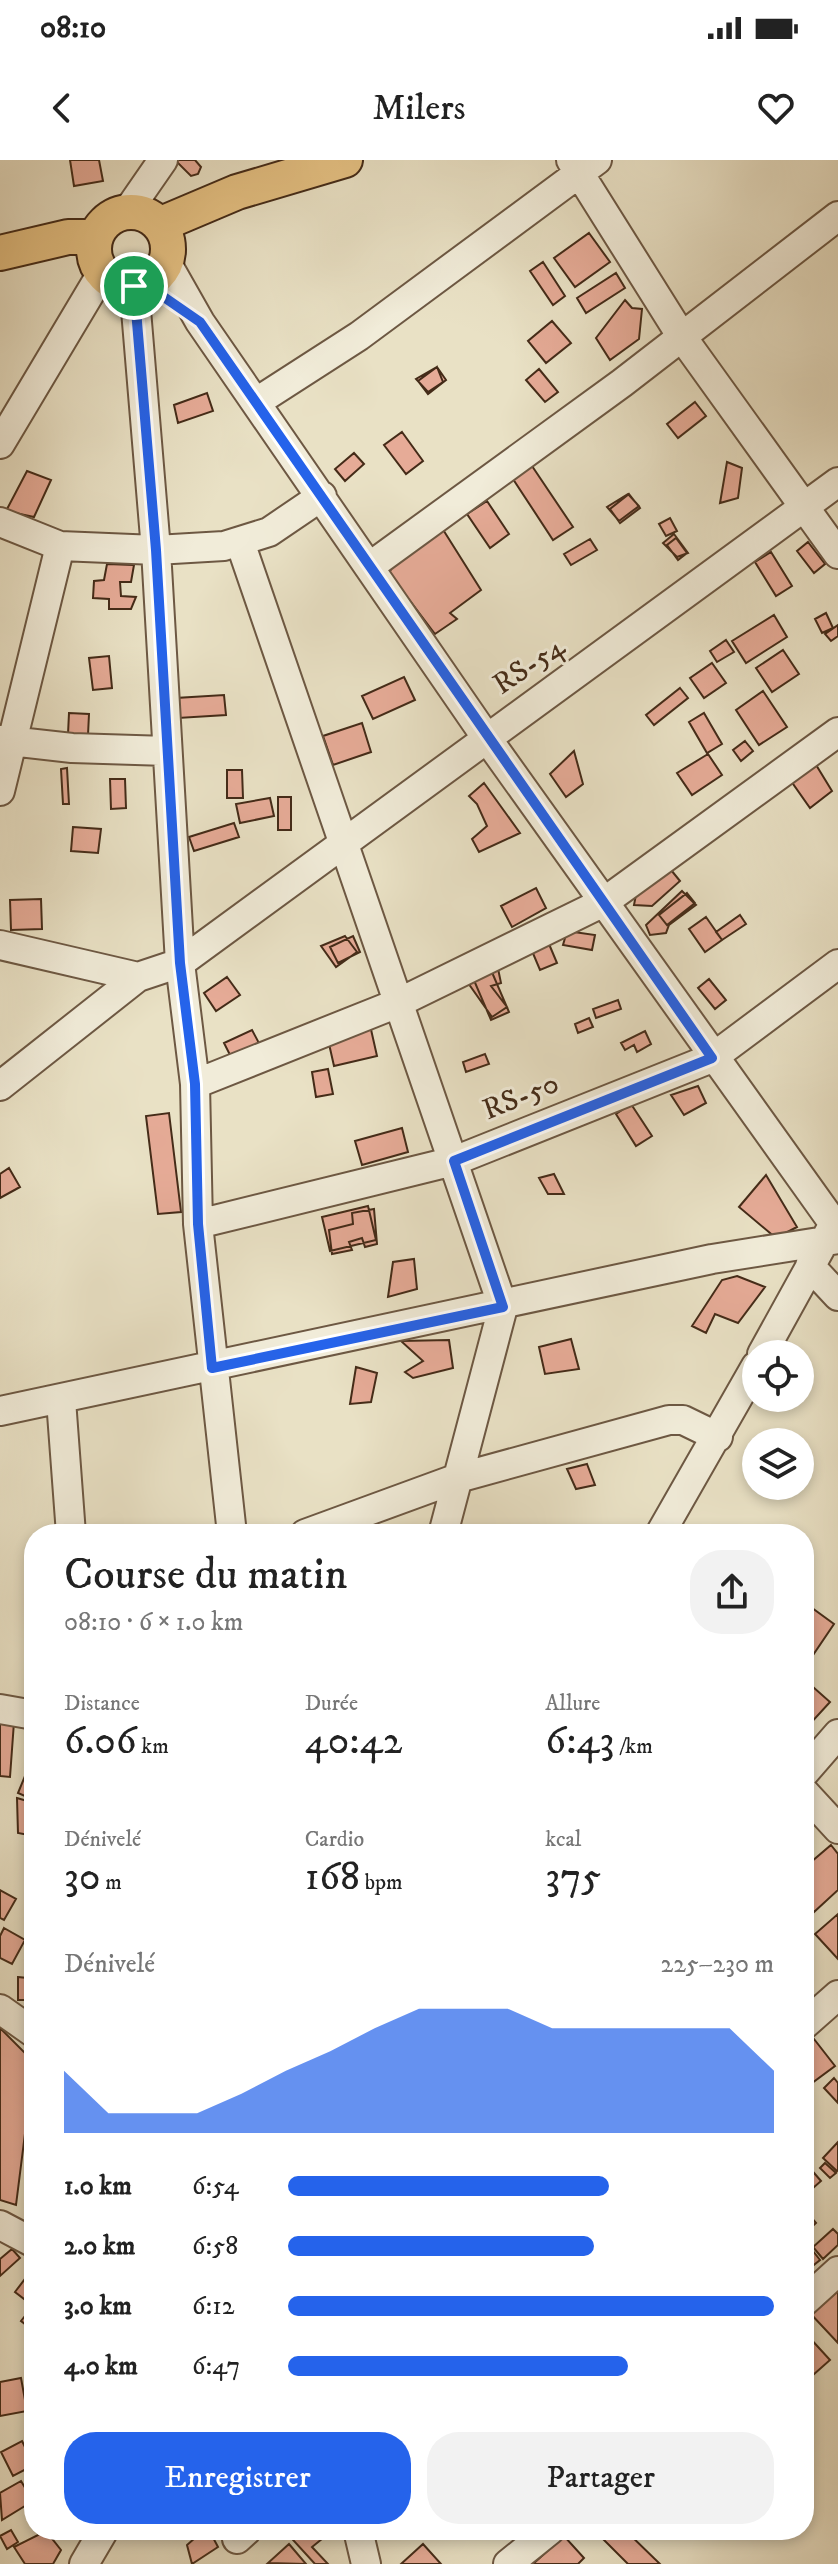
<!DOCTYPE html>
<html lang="fr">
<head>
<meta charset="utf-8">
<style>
	:root { --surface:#fff; --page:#f2f2f2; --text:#222; --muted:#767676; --accent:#2563eb }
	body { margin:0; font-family:"IM FELL DW Pica",serif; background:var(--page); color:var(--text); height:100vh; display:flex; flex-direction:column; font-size:30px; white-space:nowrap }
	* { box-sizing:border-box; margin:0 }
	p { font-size:26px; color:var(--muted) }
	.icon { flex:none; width:44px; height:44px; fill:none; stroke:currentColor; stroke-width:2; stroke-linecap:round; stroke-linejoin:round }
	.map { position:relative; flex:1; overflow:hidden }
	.drawer { position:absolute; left:24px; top:1364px; width:790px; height:1016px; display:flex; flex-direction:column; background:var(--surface); border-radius:32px; box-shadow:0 4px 12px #0003 }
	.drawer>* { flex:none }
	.fabs { position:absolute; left:742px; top:1180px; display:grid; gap:16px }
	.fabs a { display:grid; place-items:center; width:72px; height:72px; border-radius:50%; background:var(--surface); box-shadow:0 4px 12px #0003; font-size:40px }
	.pin { position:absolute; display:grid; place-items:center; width:68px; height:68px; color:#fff; margin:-34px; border:4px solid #fff; border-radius:50%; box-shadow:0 2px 8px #0007 }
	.round { display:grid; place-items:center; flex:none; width:84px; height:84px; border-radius:32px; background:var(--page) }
	.overview { display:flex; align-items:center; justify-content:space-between; height:136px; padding:0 40px }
	h1 { font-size:44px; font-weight:600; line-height:60px }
	.figures { display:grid; grid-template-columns:repeat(3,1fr); gap:12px; height:136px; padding:8px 40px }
	.figures div { display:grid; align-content:center }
	.figures b { font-size:40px; font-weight:600 }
	.figures small { font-size:22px; font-weight:400 }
	.figures p { font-size:22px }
	.chart { height:224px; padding:16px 40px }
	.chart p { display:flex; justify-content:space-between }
	.chart svg { width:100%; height:144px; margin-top:8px; fill:var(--accent); opacity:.7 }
	.action { display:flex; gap:16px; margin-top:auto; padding:16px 40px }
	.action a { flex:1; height:92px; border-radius:32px; background:var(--accent); color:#fff; font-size:32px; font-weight:600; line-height:92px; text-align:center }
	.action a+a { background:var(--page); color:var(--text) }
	ul { padding:0 40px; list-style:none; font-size:26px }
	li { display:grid; grid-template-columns:128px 96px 1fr; align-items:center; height:60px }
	li i { height:20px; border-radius:10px; background:var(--accent) }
	.status { display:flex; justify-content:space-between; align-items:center; height:56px; padding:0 40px; background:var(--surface); direction:ltr }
	.status svg { height:22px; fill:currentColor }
	header { display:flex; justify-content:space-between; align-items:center; height:104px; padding:0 40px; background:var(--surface); font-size:36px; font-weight:600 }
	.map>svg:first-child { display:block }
	.building { fill:#e6ab97; stroke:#442b18; stroke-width:2 }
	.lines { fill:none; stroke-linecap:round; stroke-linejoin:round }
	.minor-casing { stroke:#6d5843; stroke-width:32 }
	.major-casing { stroke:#442b18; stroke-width:38 }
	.minor { stroke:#f1ecd9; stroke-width:28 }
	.major { stroke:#e4c082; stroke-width:34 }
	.route-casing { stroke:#fff; stroke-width:16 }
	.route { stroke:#2563eb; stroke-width:10 }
	.labels { text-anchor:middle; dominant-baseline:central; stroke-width:6; stroke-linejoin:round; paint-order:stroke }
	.street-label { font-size:30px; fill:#442b18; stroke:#f1ecd9 }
</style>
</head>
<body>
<div class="status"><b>08:10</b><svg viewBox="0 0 49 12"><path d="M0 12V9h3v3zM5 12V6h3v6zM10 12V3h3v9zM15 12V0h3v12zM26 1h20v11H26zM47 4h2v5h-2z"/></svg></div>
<header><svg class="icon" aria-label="back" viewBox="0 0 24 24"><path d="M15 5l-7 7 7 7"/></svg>Milers<svg class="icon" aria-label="heart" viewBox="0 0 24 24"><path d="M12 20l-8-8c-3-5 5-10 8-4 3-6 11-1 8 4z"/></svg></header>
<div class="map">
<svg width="838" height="2404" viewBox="0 0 838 2404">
	<rect width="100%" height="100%" fill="#e9e1c5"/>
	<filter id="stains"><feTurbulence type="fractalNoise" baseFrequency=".0025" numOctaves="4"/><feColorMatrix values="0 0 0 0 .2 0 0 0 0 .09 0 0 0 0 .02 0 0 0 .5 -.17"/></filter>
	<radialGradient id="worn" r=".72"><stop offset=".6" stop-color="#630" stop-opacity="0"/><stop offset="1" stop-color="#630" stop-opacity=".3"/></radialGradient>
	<path class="building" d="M 70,0 L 99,0 L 103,21 L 74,26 Z
		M 175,0 L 195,0 L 201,7 L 198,14 L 191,16 Z
		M 589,73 L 610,102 L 575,127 L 554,98 Z
		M 543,102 L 565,136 L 553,145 L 530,111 Z
		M 616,113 L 625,128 L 586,153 L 577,138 Z
		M 625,140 L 632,148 L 642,149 L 639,179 L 610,200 L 596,178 Z
		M 552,161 L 571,183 L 546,203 L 528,181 Z
		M 437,207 L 443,222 L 428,232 L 416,219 Z
		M 437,207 L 446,220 L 428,234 L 418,221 Z
		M 539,209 L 558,232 L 545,242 L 526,220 Z
		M 207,233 L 213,251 L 178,263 L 174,245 Z
		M 695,242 L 706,256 L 678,278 L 667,264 Z
		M 402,272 L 423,301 L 406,314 L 384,285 Z
		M 354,293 L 364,304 L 345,321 L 335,309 Z
		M 727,302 L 742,308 L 738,338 L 720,343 Z
		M 530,303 L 573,367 L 553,380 L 511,316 Z
		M 27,311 L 51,320 L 34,357 L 6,351 Z
		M 628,334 L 639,346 L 619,361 L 607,347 Z
		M 629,334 L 640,348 L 620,363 L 610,349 Z
		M 487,341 L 509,374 L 490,388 L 467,354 Z
		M 670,358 L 677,371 L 666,376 L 659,364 Z
		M 442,368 L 481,430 L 450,453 L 457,459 L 435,474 L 389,413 L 398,396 Z
		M 674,374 L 688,393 L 677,397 L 663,383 Z
		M 676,378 L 687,393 L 678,400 L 667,385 Z
		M 590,379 L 597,390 L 571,405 L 564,394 Z
		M 808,382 L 825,404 L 814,413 L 797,391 Z
		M 771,392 L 792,426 L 776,436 L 755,402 Z
		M 107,404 L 134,405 L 131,422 L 120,422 L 121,436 L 136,437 L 131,449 L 109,449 L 109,439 L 93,438 L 94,421 L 104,420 Z
		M 826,453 L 833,468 L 822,473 L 815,459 Z
		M 774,455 L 787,477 L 746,503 L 732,481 Z
		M 838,465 L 838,476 L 831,481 L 825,474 Z
		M 726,480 L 734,492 L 717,502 L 710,491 Z
		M 783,490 L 799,514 L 772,532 L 756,508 Z
		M 109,496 L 112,528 L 93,530 L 89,498 Z
		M 712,503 L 726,523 L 704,538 L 690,518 Z
		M 404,517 L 415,540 L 373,559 L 362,536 Z
		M 680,528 L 688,538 L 654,565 L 646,555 Z
		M 763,531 L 787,567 L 759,585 L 736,550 Z
		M 224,535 L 226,555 L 178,558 L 176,538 Z
		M 69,553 L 89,554 L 88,575 L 68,574 Z
		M 704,553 L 722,584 L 707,593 L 689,562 Z
		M 362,563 L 371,592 L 333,605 L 323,576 Z
		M 745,581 L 753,591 L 741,601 L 733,590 Z
		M 574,591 L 583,624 L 566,637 L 550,614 Z
		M 708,594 L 722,615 L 692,635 L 677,613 Z
		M 810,595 L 832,631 L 810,648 L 784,611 Z
		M 67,608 L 69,644 L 63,644 L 61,609 Z
		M 227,610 L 242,610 L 243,638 L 227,638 Z
		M 110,619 L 125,619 L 126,648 L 111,649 Z
		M 484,623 L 520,673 L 479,692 L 472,679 L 487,666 L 477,644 L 469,636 Z
		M 278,637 L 291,637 L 291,670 L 278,670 Z
		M 270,638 L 274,656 L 240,663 L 236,644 Z
		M 234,663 L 239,677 L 194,691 L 189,677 Z
		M 73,667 L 101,669 L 98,693 L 71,691 Z
		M 667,705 L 680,721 L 652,746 L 634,745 L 638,724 Z
		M 536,728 L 546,748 L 512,767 L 501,746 Z
		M 682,731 L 696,745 L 669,765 L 666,773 L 650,775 L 646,765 Z
		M 687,733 L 695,743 L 667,765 L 659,755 Z
		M 41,739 L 42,769 L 11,770 L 10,740 Z
		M 740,755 L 746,764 L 722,780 L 716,772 Z
		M 706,757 L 722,780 L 705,792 L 689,769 Z
		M 567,771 L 595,775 L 592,790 L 563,785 Z
		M 345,776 L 357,792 L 336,807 L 321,786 Z
		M 353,776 L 360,792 L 338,803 L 330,787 Z
		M 549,784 L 557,803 L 540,810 L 532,791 Z
		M 496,799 L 501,823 L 491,826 L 507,847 L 492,857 L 466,820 Z
		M 491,810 L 509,852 L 491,860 L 473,818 Z
		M 227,817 L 240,835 L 216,851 L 204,833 Z
		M 709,819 L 726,840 L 715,849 L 698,828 Z
		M 618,840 L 621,849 L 596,858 L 593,849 Z
		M 589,858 L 593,867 L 578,873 L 575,864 Z
		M 370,865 L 377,896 L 334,906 L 327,875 Z
		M 252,870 L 260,885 L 232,899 L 224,883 Z
		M 645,871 L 651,884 L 637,892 L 634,885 L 625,890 L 621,883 Z
		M 485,894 L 489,904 L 466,912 L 463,902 Z
		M 328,909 L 333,934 L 316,937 L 312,912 Z
		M 698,926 L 706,943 L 684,955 L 671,935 Z
		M 631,944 L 652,976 L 636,986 L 616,954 Z
		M 169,953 L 181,1052 L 158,1054 L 146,956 Z
		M 402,968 L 408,992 L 362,1005 L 355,981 Z
		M 9,1008 L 20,1027 L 0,1038 L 0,1014 Z
		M 554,1014 L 564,1034 L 548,1034 L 539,1018 Z
		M 766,1015 L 797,1067 L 776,1078 L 739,1047 Z
		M 368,1046 L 376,1080 L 330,1091 L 322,1057 Z
		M 374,1049 L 377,1084 L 365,1087 L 362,1078 L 349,1082 L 352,1090 L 332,1094 L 329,1070 L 353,1064 L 352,1053 Z
		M 414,1099 L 417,1129 L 388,1137 L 393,1102 Z
		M 737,1116 L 765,1127 L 738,1163 L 715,1154 L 706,1173 L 692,1166 L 722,1120 Z
		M 571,1179 L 579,1209 L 545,1214 L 539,1187 Z
		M 449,1180 L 453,1208 L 413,1218 L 405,1212 L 423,1201 L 401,1181 Z
		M 356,1207 L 377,1213 L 371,1242 L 350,1244 Z
		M 587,1304 L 595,1325 L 576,1329 L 567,1309 Z
		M 808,1445 L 834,1464 L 809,1501 L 804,1497 L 804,1451 Z
		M 804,1519 L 830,1542 L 809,1565 L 804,1561 Z
		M 0,1561 L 14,1562 L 10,1617 L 0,1616 Z
		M 25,1616 L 34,1620 L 34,1640 L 18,1633 Z
		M 17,1638 L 34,1643 L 34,1676 L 18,1673 Z
		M 831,1685 L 838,1694 L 838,1730 L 814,1752 L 804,1741 L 804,1708 Z
		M 0,1730 L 16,1739 L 4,1760 L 0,1758 Z
		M 838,1754 L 838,1799 L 815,1774 Z
		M 4,1768 L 25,1780 L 12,1804 L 0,1798 L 0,1776 Z
		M 18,1817 L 27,1818 L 27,1840 L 18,1840 Z
		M 0,1868 L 34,1902 L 16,2045 L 0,2040 Z
		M 814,1879 L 835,1906 L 812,1923 L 804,1911 L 804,1886 Z
		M 834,1918 L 838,1923 L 838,1943 L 824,1928 Z
		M 838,1982 L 838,2010 L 837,2011 L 823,1998 Z
		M 825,2003 L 836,2013 L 830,2018 L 820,2008 Z
		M 808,2006 L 821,2021 L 804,2036 L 804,2010 Z
		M 32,2010 L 34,2011 L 34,2033 L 26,2031 Z
		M 804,2049 L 816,2063 L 804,2074 Z
		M 833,2069 L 838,2074 L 838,2085 L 823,2099 L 813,2087 Z
		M 809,2086 L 820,2100 L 810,2108 L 804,2100 L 804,2089 Z
		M 12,2089 L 20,2098 L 0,2116 L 0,2099 Z
		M 34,2107 L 34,2171 L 21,2161 L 33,2146 L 15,2132 Z
		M 838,2123 L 838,2183 L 808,2151 Z
		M 808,2176 L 830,2200 L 804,2223 L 804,2179 Z
		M 21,2218 L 27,2251 L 0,2256 L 0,2222 Z
		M 22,2281 L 34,2305 L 13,2316 L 1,2292 Z
		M 21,2321 L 33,2341 L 2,2360 L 0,2333 Z
		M 11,2370 L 18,2382 L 7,2389 L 0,2376 Z
		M 204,2370 L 209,2370 L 218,2387 L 192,2404 L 187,2385 Z
		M 284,2370 L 333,2370 L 312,2387 L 328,2404 L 315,2404 Z
		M 610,2370 L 625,2370 L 660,2404 L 628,2404 L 602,2378 Z
		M 46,2371 L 61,2390 L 53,2404 L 25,2404 L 14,2387 Z
		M 564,2376 L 584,2398 L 578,2404 L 533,2404 Z
		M 289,2384 L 306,2404 L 268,2403 Z
		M 423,2384 L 441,2404 L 401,2404 Z"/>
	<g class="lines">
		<g class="minor-casing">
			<path id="minor" d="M 571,0 L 682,177 L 838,394
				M 127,52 L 163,0
				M 166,102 L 200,162 L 486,577 L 834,1064
				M 134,126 L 156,390 L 180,803 L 195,924 L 198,1064 L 232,1374
				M 258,241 L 359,176 L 597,0
				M 0,284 L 102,113
				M 0,362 L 60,386 L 156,390 L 224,386 L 269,372 L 322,336
				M 240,382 L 503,1147 L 443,1374
				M 369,407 L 622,223 L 838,56
				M 0,580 L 72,588 L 167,591
				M 0,631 L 60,386
				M 0,785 L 138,817
				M 195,924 L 398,843 L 604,742 L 838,572
				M 0,926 L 138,817 L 180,803 L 838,322
				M 198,1064 L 454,1001 L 712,898 L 838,804
				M 810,1106 L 838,1136
				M 762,1194 L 831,1069
				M 61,1240 L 71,1374
				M 0,1251 L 712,1099 L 838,1079
				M 305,1374 L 458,1318 L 669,1260 L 683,1260 L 718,1277
				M 660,1374 L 756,1206
				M 0,1549 L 34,1555
				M 804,1613 L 838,1574
				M 804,1632 L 838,1669
				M 0,1849 L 34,1873
				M 804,1865 L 838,1835
				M 0,2065 L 34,2083
				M 804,2142 L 838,2111
				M 358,2370 L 366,2404
				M 237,2379 L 247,2370
				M 84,2404 L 104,2370
				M 508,2404 L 550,2370"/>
		</g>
		<g class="major-casing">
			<path id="major" d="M94 89a37 37 0 1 1 74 0a37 37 0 1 1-74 0Z
				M 159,65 L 237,32 L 345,0
				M 0,93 L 68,77 L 95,77"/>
		</g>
		<use href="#minor" class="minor"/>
		<use href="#major" class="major"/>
	</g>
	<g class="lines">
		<g class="route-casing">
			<path id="route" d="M 145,124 L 200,162 L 712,898 L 454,1001 L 503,1147 L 212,1208 L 198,1064 L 195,924 L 180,803 L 156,390 L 134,126 Z"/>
		</g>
		<use href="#route" class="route"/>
	</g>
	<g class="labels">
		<g class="street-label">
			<text transform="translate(529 506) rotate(-34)">RS-54</text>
			<text transform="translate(521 937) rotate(-22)">RS-50</text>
		</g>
	</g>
	<rect width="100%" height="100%" filter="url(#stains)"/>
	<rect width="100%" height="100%" fill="url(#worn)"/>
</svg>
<div class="fabs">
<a><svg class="icon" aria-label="locate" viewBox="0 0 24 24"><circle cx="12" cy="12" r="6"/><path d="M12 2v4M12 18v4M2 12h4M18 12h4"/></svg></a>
<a><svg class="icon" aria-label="layers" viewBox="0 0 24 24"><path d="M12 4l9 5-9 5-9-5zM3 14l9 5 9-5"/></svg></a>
</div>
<div class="pin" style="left:134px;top:126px;background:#1e9e55"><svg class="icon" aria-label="arrive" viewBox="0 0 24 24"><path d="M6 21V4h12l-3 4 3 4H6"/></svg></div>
<section class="drawer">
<div class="overview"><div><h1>Course du matin</h1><p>08:10 · 6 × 1.0 km</p></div><a class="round"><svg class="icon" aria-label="share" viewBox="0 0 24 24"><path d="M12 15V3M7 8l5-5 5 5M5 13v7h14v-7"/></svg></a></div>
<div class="figures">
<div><p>Distance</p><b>6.06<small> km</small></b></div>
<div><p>Durée</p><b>40:42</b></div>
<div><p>Allure</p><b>6:43<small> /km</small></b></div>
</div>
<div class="figures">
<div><p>Dénivelé</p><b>30<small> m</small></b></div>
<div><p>Cardio</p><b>168<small> bpm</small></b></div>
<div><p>kcal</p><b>375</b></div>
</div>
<div class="chart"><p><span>Dénivelé</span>225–230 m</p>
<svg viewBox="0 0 160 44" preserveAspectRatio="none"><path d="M0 44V25L10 38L20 38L30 38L40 32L50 25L60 19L70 12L80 6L90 6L100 6L110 12L120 12L130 12L140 12L150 12L160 25V44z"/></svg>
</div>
<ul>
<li><b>1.0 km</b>6:54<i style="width:66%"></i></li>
<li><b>2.0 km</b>6:58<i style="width:63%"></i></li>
<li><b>3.0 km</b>6:12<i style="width:100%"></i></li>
<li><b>4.0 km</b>6:47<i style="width:70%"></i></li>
</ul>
<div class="action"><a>Enregistrer</a><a>Partager</a></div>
</section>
</div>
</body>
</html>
